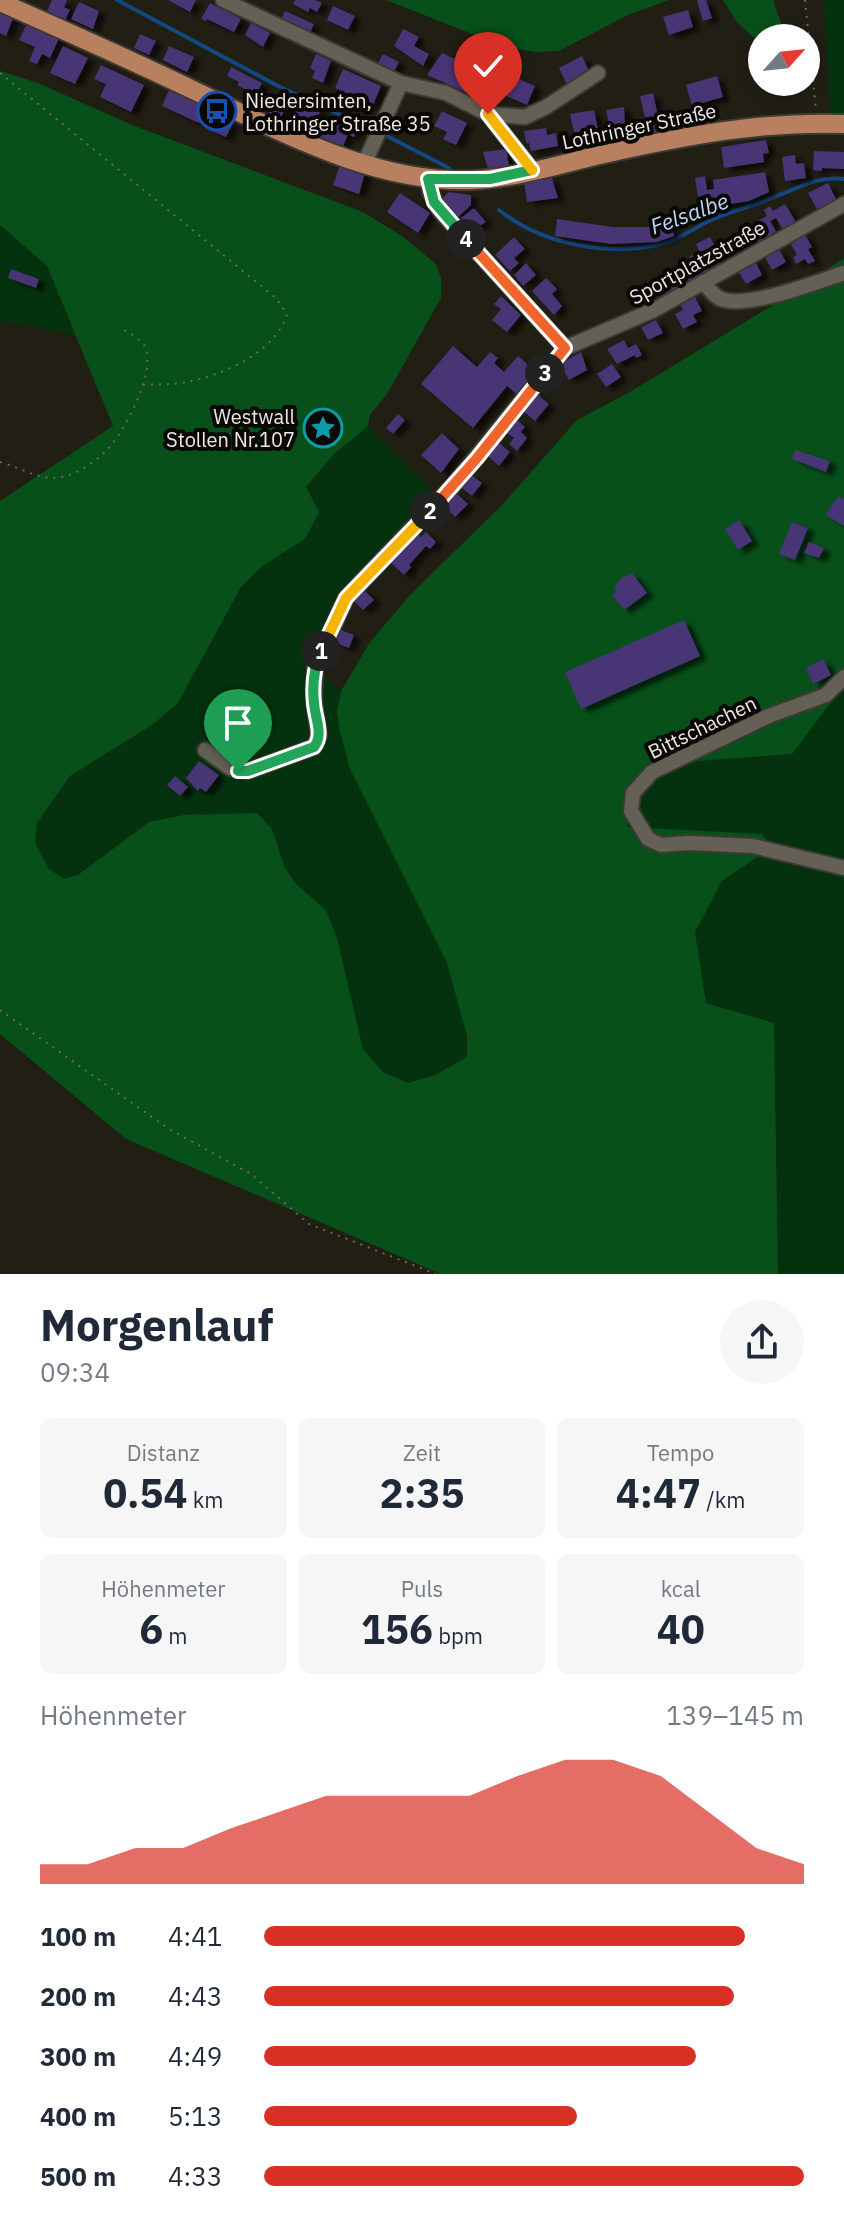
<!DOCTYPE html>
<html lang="de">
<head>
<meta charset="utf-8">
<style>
	:root { --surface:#fff; --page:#f6f6f7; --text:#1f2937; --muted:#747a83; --accent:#d93025 }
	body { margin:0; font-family:"IBM Plex Sans",sans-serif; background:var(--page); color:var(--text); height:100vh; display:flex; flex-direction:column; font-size:30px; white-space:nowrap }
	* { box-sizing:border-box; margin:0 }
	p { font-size:26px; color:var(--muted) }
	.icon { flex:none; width:44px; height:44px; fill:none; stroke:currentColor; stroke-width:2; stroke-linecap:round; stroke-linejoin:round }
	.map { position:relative; height:1274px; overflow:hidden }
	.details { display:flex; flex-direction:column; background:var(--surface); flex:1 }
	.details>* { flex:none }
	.needle { width:52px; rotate:63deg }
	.fabs { position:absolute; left:748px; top:24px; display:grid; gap:16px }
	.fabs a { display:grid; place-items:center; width:72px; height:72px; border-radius:50%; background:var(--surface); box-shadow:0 4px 12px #0003; font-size:40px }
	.pin { position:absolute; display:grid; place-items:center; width:68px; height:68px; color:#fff; margin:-82px -34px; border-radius:50% 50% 50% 0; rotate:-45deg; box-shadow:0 0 8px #0007 }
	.pin .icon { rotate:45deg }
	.km { position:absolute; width:40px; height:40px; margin:-20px; border-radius:50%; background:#222; color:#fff; font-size:22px; line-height:40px; text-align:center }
	.round { display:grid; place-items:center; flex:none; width:84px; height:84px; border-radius:42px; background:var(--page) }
	.summary { display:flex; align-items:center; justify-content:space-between; height:136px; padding:0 40px }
	h1 { font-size:44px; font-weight:700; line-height:60px }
	.metrics { display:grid; grid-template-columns:repeat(3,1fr); gap:12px; height:136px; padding:8px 40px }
	.metrics div { display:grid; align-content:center; border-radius:12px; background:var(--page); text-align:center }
	.metrics b { font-size:40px; font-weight:700 }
	.metrics small { font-size:22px; font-weight:400 }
	.metrics p { font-size:22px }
	.chart { height:224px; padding:16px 40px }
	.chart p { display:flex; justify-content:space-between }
	.chart svg { width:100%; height:144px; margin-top:8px; fill:var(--accent); opacity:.7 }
	ul { padding:0 40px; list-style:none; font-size:26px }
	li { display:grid; grid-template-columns:128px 96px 1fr; align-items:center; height:60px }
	li i { height:20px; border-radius:10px; background:var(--accent) }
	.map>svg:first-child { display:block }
	.green { fill:#05320e }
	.forest { fill:#075019 }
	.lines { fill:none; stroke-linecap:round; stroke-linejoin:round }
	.stream { stroke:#114880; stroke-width:4 }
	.building { fill:#463476; filter:url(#shadow) }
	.minor-casing { stroke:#3c3a34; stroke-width:18 }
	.major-casing { stroke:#3c3a34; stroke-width:22 }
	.path { stroke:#6a675f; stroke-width:2; stroke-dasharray:2 6; stroke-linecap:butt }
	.minor { stroke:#646055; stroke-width:14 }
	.major { stroke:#b9805f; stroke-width:18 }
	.split-1-casing { stroke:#fff; stroke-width:16 }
	.split-2-casing { stroke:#fff; stroke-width:16 }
	.split-3-casing { stroke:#fff; stroke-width:16 }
	.split-4-casing { stroke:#fff; stroke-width:16 }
	.split-5-casing { stroke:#fff; stroke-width:16 }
	.split-6-casing { stroke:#fff; stroke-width:16 }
	.split-1 { stroke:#22a559; stroke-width:10 }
	.split-2 { stroke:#f5b400; stroke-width:10 }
	.split-3 { stroke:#f0652b; stroke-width:10 }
	.split-4 { stroke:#f0652b; stroke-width:10 }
	.split-5 { stroke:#22a559; stroke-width:10 }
	.split-6 { stroke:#f5b400; stroke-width:10 }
	.labels { text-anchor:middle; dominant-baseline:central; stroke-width:8; stroke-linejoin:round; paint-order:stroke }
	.poi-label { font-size:20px; fill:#ece9e3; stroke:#090805; text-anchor:start }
	.street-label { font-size:20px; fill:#ece9e3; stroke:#090805 }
	.water-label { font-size:22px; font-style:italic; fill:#bdd9fb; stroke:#090805 }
</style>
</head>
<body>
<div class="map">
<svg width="844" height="1274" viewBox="0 0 844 1274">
	<defs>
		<filter id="shadow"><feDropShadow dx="7" dy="4" stdDeviation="2" flood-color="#0009"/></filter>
	</defs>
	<rect width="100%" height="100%" fill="#211e14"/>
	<path class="green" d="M 824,0 L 844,0 L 844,115 L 830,113 Z
		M 0,225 L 47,266 L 75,335 L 0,321 Z
		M 368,426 L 431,489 L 400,531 L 338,599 L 322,628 L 313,655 L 322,674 L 341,691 C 333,738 354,777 375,818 C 410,887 468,980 467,1057 L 435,1075 L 408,1083 L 383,1072 L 363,1049 L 337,938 L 326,911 L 296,884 L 285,868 L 272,829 L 149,822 L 78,875 L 64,879 L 48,868 L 35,843 L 37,823 L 70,776 L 178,703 L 241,587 L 261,567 L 305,539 L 306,487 L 334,454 Z
		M 844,685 L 844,1274 L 778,1274 L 774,1023 L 706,1003 L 695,931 L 722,881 L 772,848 L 627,827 L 626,791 L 659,764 Z"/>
	<path class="forest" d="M 386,0 L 669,0 L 628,15 L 559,51 L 536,52 L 505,47 Z
		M 723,0 L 773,0 L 781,23 L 780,38 L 762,38 L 762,44 L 760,44 L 736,21 Z
		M 0,71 L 38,83 L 132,125 L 363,212 L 402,236 L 435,263 L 441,277 L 441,298 L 387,394 L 370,415 L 368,426 L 334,454 L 306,487 L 319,512 L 305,539 L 261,567 L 241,587 L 178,703 L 152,725 L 70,776 L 37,823 L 35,842 L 48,868 L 64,879 L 78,875 L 149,822 L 184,815 L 257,813 L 272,829 L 285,868 L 296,884 L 326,910 L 337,938 L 363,1049 L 383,1072 L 408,1083 L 435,1075 L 467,1057 L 467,1036 L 447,963 L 350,769 L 340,732 L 337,712 L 341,691 L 370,642 L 409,596 L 503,504 L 577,420 L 630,392 L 765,310 L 844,258 L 844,685 L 792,754 L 659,764 L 626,791 L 627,827 L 762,834 L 772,847 L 722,881 L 695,932 L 706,1003 L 774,1023 L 778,1274 L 441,1274 L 126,1139 L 0,1034 L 0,501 L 113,426 L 47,266 L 0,225 Z"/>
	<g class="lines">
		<path class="stream" d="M 117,0 L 280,87 L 371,129
			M 383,134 L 449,168
			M 499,210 C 541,244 608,257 662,244 C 680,239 694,228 711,220 C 731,211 754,206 774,197 C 799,188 816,176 844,179"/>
	</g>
	<path class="building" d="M 52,0 L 67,0 L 64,7 L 70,10 L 65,20 L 47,11 Z
		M 168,0 L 196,0 L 190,12 Z
		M 295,0 L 315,0 L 322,3 L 317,12 L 310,8 L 308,12 L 293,4 Z
		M 697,0 L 706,0 L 712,18 L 703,21 Z
		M 79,2 L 99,11 L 93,29 L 71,19 Z
		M 210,3 L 241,19 L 234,32 L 207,19 L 206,21 L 201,19 Z
		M 333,6 L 355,16 L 348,30 L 327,20 Z
		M 0,10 L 14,16 L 6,36 L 0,33 Z
		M 688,10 L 693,27 L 669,35 L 663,17 Z
		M 285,11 L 314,24 L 309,35 L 280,22 Z
		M 28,21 L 60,36 L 50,58 L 42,54 L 37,64 L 29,61 L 35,47 L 19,40 Z
		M 251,23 L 270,33 L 263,47 L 245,35 Z
		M 403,29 L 419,37 L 414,46 L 429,54 L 423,66 L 394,46 Z
		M 140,34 L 156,41 L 149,55 L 134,48 Z
		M 63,46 L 88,58 L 75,84 L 50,73 Z
		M 169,46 L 194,57 L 187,72 L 163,60 Z
		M 442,53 L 489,74 L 479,98 L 427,75 Z
		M 316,54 L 331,61 L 323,83 L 312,78 L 315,71 L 310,68 Z
		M 383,54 L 399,62 L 394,72 L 376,67 Z
		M 582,56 L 589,71 L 568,87 L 559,68 Z
		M 101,65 L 144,85 L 131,112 L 100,97 L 106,84 L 94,79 Z
		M 231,67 L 262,83 L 256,95 L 237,85 L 239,82 L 227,76 Z
		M 343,69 L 381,86 L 373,105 L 363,101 L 359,110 L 349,105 L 353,96 L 335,88 Z
		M 512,76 L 535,86 L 527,105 L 504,95 Z
		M 717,76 L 723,97 L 692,106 L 686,85 Z
		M 170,88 L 207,106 L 199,123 L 162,106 Z
		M 653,93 L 661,130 L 648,133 L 647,128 L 633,132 L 630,122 L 645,118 L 640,96 Z
		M 276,95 L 289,99 L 280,120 L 268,115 Z
		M 298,106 L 313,112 L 315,106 L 321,109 L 314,126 L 309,124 L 306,131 L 290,124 Z
		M 624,107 L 625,125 L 610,128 L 606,110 Z
		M 594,110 L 598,130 L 575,136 L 570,114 Z
		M 442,111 L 467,123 L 456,145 L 443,139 L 447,132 L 434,126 Z
		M 217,116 L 233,123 L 226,137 L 210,130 Z
		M 326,118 L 357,130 L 354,137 L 348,134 L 343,147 L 318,136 Z
		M 546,128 L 547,135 L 556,133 L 558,146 L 531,151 L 529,143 L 526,143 L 524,131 Z
		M 766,140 L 769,153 L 763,154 L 764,162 L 724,168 L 721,147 Z
		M 506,149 L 509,166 L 488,169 L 483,152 Z
		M 814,151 L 844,152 L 844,169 L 822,168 L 822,171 L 813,170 Z
		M 795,155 L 796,164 L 804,163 L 806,178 L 785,181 L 782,157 Z
		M 340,165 L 365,173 L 359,194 L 333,185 Z
		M 765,172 L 769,192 L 749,201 L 717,206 L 716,200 L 699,203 L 695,178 L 705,176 L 707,190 L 714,189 L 713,180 Z
		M 552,178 L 558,198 L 527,202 L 524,182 Z
		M 828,183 L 836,199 L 817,209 L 808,193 Z
		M 449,192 L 471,195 L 471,205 L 458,217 L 442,199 Z
		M 400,193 L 430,213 L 418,233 L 387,212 Z
		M 785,204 L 796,222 L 783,230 L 776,218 L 770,221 L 776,231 L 757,245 L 747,227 L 767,216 L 764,210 L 770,206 L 773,211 Z
		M 474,208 L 486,222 L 474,229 L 461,218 Z
		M 557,219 L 613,227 L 655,227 L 670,222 L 674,236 L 657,242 L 611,244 L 555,236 Z
		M 804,233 L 812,247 L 808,249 L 815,261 L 808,264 L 805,259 L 796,264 L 793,257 L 797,255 L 789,241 Z
		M 514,237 L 525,249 L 514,258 L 519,263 L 510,271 L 495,255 Z
		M 710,237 L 724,263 L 690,282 L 682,267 L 691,261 L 689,257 L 699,251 L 696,244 Z
		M 779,249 L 786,262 L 772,270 L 765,257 Z
		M 754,259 L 762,275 L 746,284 L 737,269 Z
		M 526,263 L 536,275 L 523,286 L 514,275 Z
		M 11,269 L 39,279 L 36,288 L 8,278 Z
		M 674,271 L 684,287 L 668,296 L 658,279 Z
		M 546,278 L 557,289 L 552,294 L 562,306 L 554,315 L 532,291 Z
		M 501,296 L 521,315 L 507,332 L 492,320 L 501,309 L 494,304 Z
		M 695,297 L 702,311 L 693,315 L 697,322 L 683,329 L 675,314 L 683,310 L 680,305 Z
		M 656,320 L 663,333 L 648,340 L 641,327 Z
		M 624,340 L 628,348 L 636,344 L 642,355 L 636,358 L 635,355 L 617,364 L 607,349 Z
		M 453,346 L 477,367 L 490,352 L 498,358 L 494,363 L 504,372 L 518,356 L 537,372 L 518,395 L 507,386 L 473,428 L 421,384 Z
		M 581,352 L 587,370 L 569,380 L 560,364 Z
		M 612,364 L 621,377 L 606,387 L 597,374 Z
		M 537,394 L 549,404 L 535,421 L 523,411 Z
		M 398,414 L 405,420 L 393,434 L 386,428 Z
		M 516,419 L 525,427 L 521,432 L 527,438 L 517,451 L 509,444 L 514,438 L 506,432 Z
		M 442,433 L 459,449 L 441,473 L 421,455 Z
		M 499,443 L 510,452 L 499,466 L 488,456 Z
		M 795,450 L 830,461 L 826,472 L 792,459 Z
		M 471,475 L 482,483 L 472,496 L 461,487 Z
		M 456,493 L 468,504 L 455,517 L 444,506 Z
		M 838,496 L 844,499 L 844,526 L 826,515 Z
		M 739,520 L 752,541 L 738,550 L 725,529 Z
		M 792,522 L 808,528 L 795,560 L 779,554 Z
		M 426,532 L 436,542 L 430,549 L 426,546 L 409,565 L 411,567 L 404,575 L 390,562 L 417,533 L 421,537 Z
		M 809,542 L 824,548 L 819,558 L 804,553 Z
		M 632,573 L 647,593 L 624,610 L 612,595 L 617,591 L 614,587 L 624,575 L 626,577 Z
		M 362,588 L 374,600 L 363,610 L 352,599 Z
		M 684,620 L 700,656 L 581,709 L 565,672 Z
		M 338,629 L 354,635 L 349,648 L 333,642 Z
		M 823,659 L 831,675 L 813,684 L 806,668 Z
		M 199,761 L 219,775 L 206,792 L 200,788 L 198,791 L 186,778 Z
		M 175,776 L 188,787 L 180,796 L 167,785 Z"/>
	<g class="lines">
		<g class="minor-casing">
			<path id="minor" d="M 223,0 L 401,83 L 446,93 L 488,114 L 525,117 L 546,107 L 598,73
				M 488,114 L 533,171
				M 364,164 L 401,83
				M 428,179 L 430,192 L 441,212 L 565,348
				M 703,282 C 709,288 713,296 721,299 C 747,309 817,282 844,273
				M 844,677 L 826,695 L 771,715 L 652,772 L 633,793 L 631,811 L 648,839 L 661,845 L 689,843 L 753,846 L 844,868
				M 205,750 L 230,768 L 248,771 L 314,747 L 319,736 L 314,702 L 315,667 L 346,598 L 456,482 L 565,348 L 654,310 L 844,204"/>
		</g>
		<g class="major-casing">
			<path id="major" d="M 0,2 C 65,31 129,59 193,90 C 280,131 374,184 473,180 C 517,178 561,164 604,154 C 684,136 762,121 844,124"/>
		</g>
		<path class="path" d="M 805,0 L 816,110
			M 0,73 L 276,298 L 287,314 C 276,352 223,375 187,382 C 173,385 158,384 143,385
			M 0,462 C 23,468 41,483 66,476 C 78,473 93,463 103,454 C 122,437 157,373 145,347 C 140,338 129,333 121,328
			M 0,1010 L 169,1129 L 251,1174 L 309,1224 L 436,1274"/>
		<use href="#minor" class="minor"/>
		<use href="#major" class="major"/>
	</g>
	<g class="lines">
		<g class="split-1-casing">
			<path id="split-1" d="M 238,771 L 248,771 L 314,747 C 324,735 315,718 314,703 C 312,685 314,668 321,651"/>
		</g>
		<g class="split-2-casing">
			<path id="split-2" d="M 321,651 L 346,598 L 430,511"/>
		</g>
		<g class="split-3-casing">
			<path id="split-3" d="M 430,511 L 477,458 L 545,373"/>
		</g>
		<g class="split-4-casing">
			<path id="split-4" d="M 466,239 L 565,348 L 545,373"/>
		</g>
		<g class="split-5-casing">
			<path id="split-5" d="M 466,239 L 434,202 L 428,179 L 490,179 L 532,170"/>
		</g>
		<g class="split-6-casing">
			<path id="split-6" d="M 488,114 L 532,170"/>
		</g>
		<use href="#split-1" class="split-1"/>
		<use href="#split-2" class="split-2"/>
		<use href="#split-3" class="split-3"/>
		<use href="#split-4" class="split-4"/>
		<use href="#split-5" class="split-5"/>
		<use href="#split-6" class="split-6"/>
	</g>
	<defs>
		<g id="bus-ring" transform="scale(2)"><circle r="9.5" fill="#090805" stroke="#1a4fb4" stroke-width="1.5"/><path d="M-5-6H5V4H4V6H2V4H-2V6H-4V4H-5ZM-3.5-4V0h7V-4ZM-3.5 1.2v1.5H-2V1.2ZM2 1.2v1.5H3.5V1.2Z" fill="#1a4fb4"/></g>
		<g id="sight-ring" transform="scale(2)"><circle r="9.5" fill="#090805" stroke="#0f9aa8" stroke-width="1.5"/><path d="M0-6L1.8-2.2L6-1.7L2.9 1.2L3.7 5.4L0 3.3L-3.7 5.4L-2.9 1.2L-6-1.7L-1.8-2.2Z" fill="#0f9aa8"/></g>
	</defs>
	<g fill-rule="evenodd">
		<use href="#bus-ring" x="217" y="111"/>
		<use href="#sight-ring" x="323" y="428"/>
	</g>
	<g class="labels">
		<g class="poi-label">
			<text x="245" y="100">Niedersimten,<tspan x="245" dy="23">Lothringer Straße 35</tspan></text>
			<text x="295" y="416" text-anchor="end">Westwall<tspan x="295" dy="23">Stollen Nr.107</tspan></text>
		</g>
		<g class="street-label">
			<text transform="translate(639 126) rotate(-12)">Lothringer Straße</text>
			<text transform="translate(697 262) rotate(-29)">Sportplatzstraße</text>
			<text transform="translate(702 727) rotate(-26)">Bittschachen</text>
		</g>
		<g class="water-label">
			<text transform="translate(689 213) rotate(-20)">Felsalbe</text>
		</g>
	</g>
</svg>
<div class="fabs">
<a><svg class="needle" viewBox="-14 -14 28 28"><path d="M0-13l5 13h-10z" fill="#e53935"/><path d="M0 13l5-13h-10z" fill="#747a83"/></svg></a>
</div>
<div class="pin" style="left:238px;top:771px;background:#1e9e55"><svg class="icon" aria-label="arrive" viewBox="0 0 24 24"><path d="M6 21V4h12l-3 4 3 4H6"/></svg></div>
<div class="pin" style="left:488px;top:114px;background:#d93025"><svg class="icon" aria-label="check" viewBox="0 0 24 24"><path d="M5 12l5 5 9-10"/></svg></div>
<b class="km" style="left:321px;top:651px">1</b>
<b class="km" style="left:430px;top:511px">2</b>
<b class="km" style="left:545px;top:373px">3</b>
<b class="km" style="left:466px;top:239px">4</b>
</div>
<section class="details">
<div class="summary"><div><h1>Morgenlauf</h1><p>09:34</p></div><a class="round"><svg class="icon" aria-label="share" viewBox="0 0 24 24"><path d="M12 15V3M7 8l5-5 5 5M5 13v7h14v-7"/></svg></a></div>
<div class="metrics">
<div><p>Distanz</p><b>0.54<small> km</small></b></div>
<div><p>Zeit</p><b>2:35</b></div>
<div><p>Tempo</p><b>4:47<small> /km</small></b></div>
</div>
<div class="metrics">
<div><p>Höhenmeter</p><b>6<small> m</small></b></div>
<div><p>Puls</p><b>156<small> bpm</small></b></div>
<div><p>kcal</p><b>40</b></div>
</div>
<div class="chart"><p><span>Höhenmeter</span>139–145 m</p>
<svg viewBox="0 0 160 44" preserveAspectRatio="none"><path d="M0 44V38L10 38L20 33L30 33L40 27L50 22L60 17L70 17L80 17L90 17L100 11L110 6L120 6L130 11L140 22L150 33L160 38V44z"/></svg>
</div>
<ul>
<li><b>100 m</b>4:41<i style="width:89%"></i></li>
<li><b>200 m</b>4:43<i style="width:87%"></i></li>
<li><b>300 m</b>4:49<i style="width:80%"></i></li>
<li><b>400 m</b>5:13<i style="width:58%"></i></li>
<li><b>500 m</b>4:33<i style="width:100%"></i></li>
</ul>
</section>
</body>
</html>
